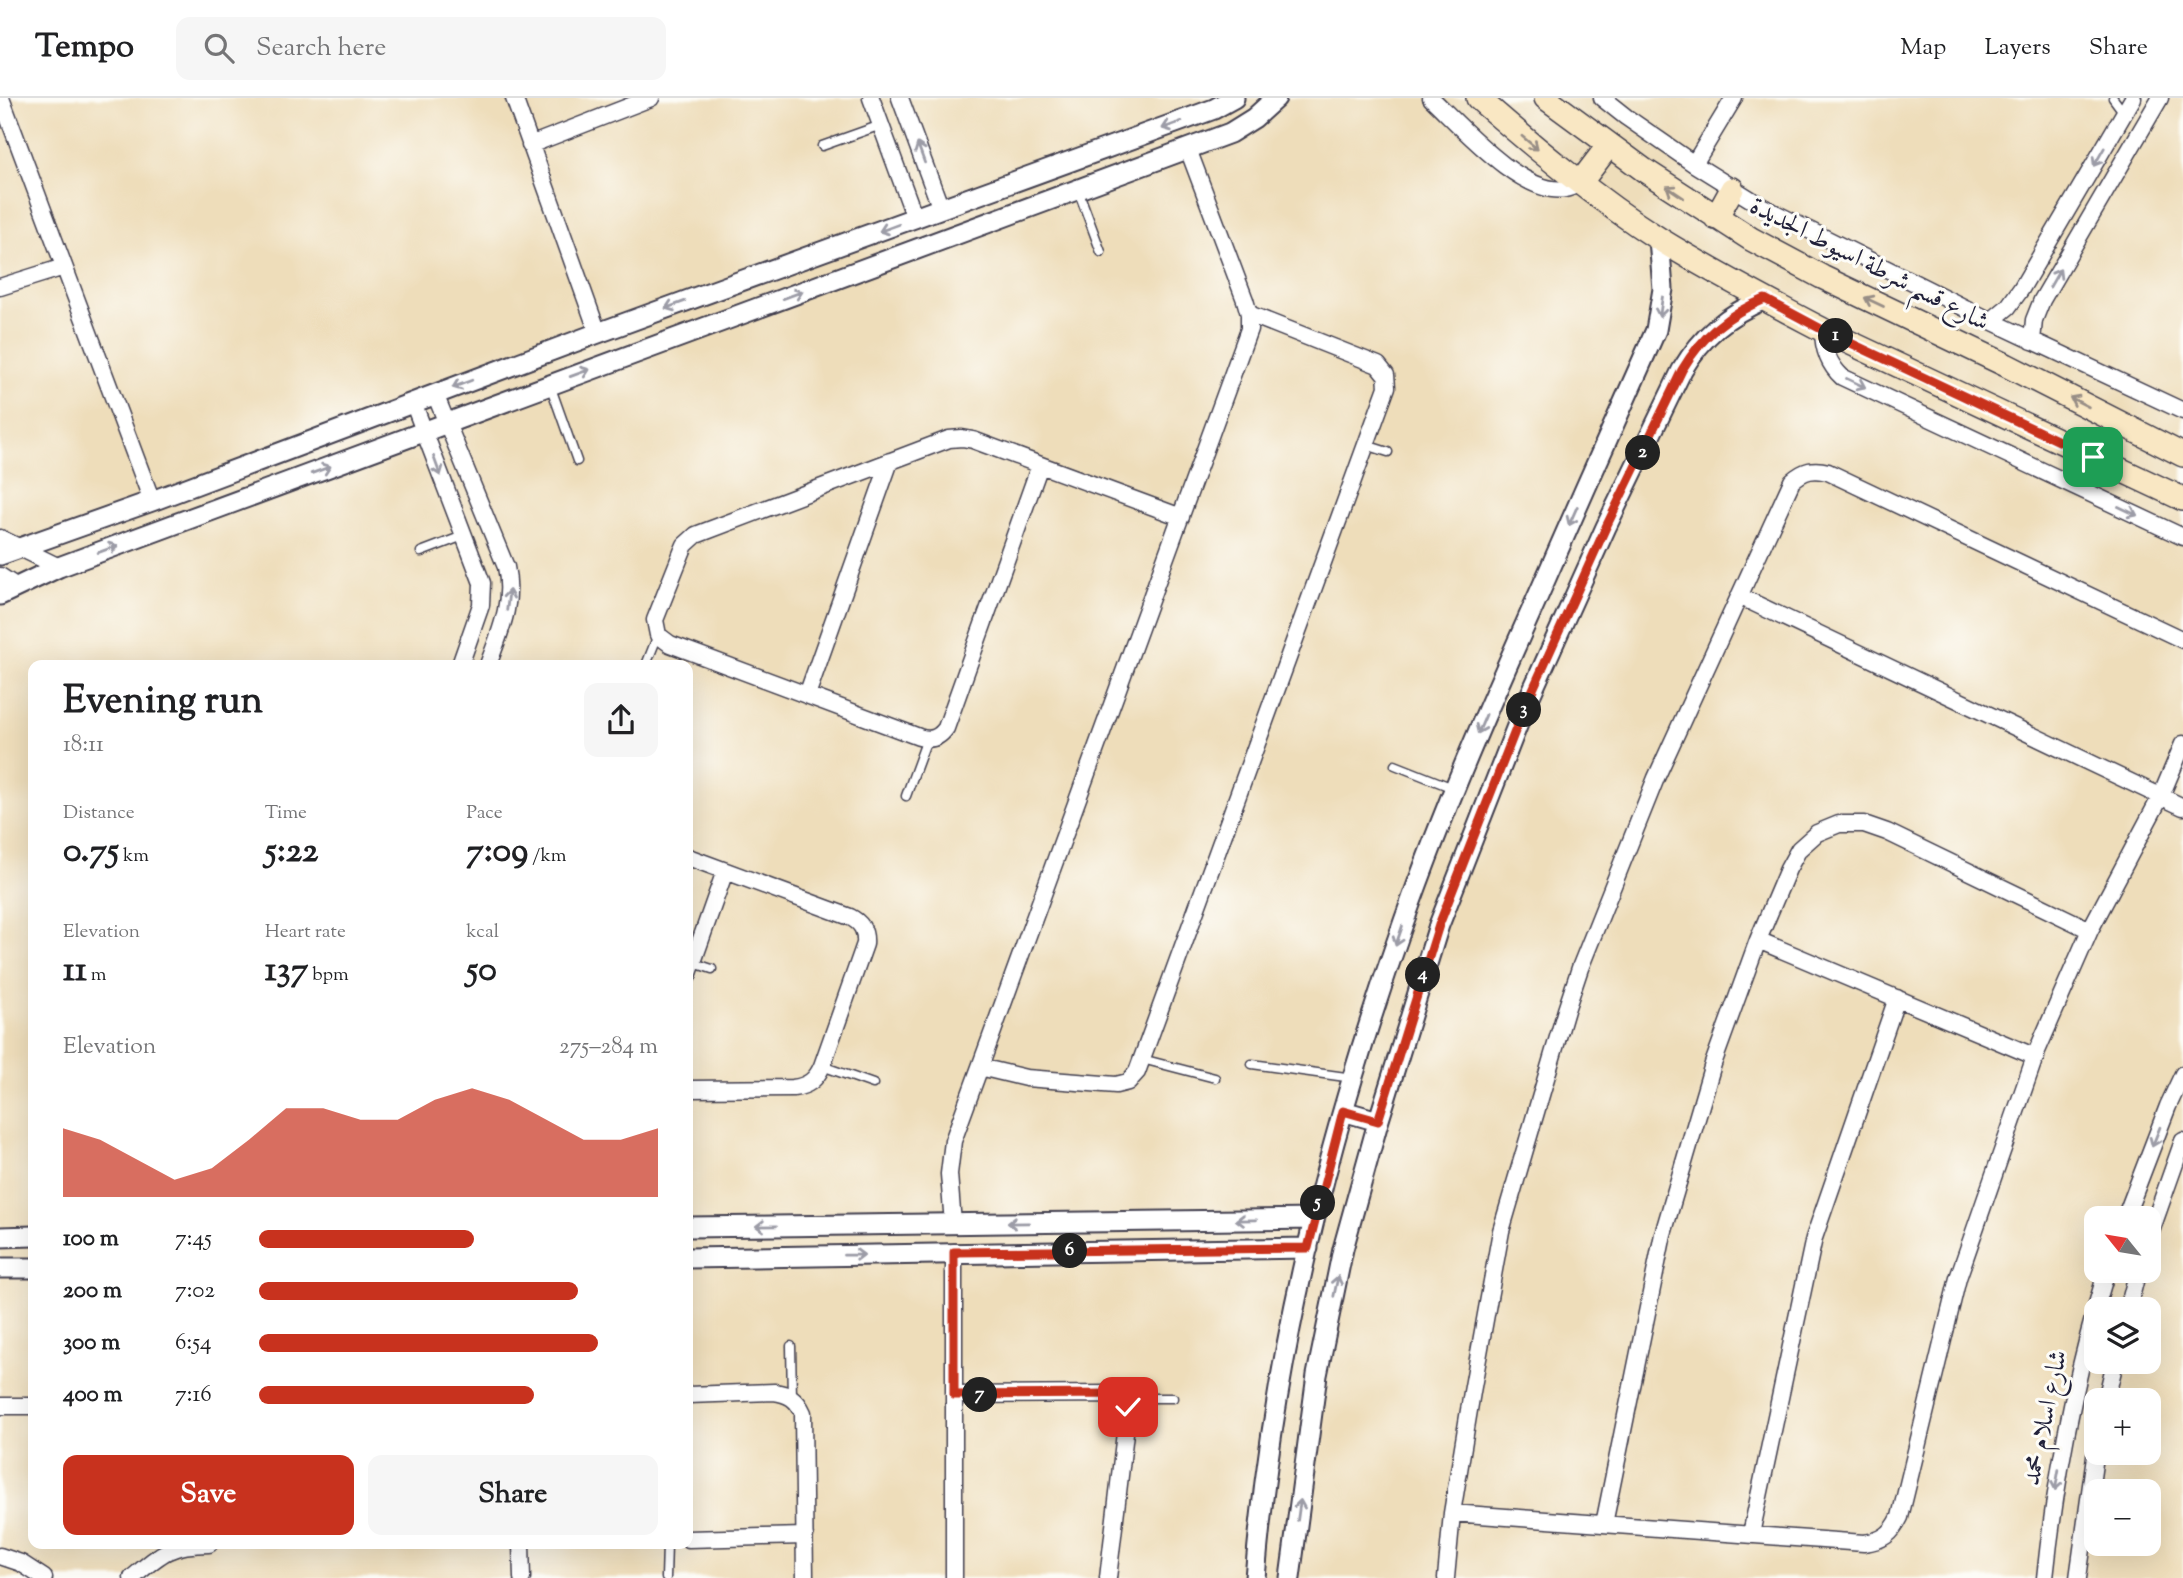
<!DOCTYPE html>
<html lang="en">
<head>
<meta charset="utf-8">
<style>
	:root { --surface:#fff; --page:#f6f6f6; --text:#202124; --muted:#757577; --line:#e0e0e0; --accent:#c8321e }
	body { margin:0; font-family:"Sorts Mill Goudy",Amiri,serif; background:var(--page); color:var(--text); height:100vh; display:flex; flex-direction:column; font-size:26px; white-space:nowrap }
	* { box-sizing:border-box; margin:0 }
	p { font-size:23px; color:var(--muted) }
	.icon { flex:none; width:38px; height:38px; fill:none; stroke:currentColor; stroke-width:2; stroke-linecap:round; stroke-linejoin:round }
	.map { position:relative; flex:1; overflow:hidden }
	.sheet { position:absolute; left:28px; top:562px; width:665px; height:889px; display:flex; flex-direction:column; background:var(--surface); border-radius:14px; box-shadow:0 7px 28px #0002 }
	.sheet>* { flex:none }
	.needle { width:46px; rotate:300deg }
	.buttons { position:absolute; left:2084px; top:1108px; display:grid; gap:14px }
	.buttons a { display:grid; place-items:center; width:77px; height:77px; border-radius:14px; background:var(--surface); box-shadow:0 7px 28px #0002; font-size:35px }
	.pin { position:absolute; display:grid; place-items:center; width:60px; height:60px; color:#fff; margin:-30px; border-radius:14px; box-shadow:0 4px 10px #0006 }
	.km { position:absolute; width:35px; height:35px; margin:-18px; border-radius:50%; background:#222; color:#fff; font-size:19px; line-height:35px; text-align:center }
	.round { display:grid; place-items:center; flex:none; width:74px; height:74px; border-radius:14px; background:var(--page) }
	.head { display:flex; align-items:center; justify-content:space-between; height:119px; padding:0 35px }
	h1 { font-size:38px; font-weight:800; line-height:52px }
	.metrics { display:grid; grid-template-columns:repeat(3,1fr); gap:10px; height:119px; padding:7px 35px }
	.metrics div { display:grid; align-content:center }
	.metrics b { font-size:35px; font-weight:800 }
	.metrics small { font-size:19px; font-weight:400 }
	.metrics p { font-size:19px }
	.chart { height:196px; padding:14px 35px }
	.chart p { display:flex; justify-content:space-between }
	.chart svg { width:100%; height:126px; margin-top:7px; fill:var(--accent); opacity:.7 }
	.action { display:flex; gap:14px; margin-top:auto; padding:14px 35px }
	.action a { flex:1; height:80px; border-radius:14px; background:var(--accent); color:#fff; font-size:28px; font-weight:800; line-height:80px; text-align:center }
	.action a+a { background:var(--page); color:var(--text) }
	ul { padding:0 35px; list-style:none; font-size:23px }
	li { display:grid; grid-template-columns:112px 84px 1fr; align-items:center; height:52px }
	li i { height:18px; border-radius:9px; background:var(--accent) }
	header { display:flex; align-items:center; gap:42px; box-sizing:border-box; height:98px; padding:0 35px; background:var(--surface); border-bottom:2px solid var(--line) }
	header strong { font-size:33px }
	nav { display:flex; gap:38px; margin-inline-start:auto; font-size:24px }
	.search { width:490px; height:63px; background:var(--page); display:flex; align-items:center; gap:18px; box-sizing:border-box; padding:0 24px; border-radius:14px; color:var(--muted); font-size:26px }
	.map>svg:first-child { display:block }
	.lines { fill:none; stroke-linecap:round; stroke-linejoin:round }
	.service-casing { stroke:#413e4e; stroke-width:11 }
	.minor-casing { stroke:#413e4e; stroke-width:19 }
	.tertiary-casing { stroke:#413e4e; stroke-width:23 }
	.secondary-casing { stroke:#413e4e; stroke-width:26 }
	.service { stroke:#fff; stroke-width:8 }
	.minor { stroke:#fff; stroke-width:16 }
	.tertiary { stroke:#fff; stroke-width:19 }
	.secondary { stroke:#f9e7c3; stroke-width:23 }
	.oneway { stroke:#9c9ca7 }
	.oneway2 { stroke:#988e86 }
	.route-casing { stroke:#fff; stroke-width:14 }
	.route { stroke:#c8321e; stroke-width:9 }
	.labels { text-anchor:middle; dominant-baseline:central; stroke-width:6; stroke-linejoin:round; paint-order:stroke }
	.street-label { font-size:26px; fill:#22223b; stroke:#fdfcf7 }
</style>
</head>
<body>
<header>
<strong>Tempo</strong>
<div class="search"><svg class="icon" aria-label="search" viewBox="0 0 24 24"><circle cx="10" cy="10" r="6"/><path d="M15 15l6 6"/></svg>Search here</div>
<nav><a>Map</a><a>Layers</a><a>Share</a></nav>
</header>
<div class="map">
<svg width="2183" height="1480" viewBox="0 0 2183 1480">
	<rect width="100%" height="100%" fill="#fdfcf7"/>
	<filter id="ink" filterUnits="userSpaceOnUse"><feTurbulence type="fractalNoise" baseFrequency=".0143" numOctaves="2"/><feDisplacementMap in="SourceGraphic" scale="14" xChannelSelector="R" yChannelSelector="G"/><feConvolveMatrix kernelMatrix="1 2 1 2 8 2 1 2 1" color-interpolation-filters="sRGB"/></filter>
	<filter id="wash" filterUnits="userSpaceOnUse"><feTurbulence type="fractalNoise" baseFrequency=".00686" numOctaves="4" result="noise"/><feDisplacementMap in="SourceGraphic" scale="28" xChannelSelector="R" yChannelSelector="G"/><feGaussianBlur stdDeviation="1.57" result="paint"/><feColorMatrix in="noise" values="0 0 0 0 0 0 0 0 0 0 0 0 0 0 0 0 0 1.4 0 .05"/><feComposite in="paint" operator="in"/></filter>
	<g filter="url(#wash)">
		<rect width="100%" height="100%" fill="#eeddba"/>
	</g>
	<g filter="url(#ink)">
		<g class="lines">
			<g class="service-casing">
				<path id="service" d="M 2113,0 L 2124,15
					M 822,48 L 881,27
					M 1078,92 L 1101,154
					M 550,287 L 577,363
					M 1366,347 L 1388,354
					M 421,454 L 463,438
					M 646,567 L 658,537
					M 1395,667 L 1453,690
					M 906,698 L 927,641
					M 691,864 L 712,871
					M 1142,961 L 1215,980
					M 1252,966 L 1353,980
					M 822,968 L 873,986
					M 791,1248 L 792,1300
					M 1124,1300 L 1173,1300
					M 666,1480 L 667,1446"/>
			</g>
			<g class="minor-casing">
				<path id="minor" d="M 1,0 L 152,403
					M 514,0 L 598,235
					M 871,0 L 915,120
					M 900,0 L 941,111
					M 1431,0 C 1460,27 1522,98 1565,91 C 1570,90 1576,87 1580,85
					M 1602,0 L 1626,19 L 1694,66 L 1763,109 L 1991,223 L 2183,313
					M 530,47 L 651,0
					M 1694,66 L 1734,0
					M 0,189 L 64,169
					M 1991,223 L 2008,209 L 2021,191 L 2133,0
					M 1823,232 C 1823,251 1828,266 1842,279 L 2183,439
					M 2032,243 L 2034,222 L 2042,202 L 2160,0
					M 435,296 L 506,469 C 514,504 500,534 488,567
					M 413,304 L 482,485 L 481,507 L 460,567
					M 1040,367 L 946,630 C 939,640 931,643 919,639 L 670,546 L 658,537 L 655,522 L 682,454 L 685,447 L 696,437 L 949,341 L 962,340 L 973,342 L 1181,419
					M 0,440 L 59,469
					M 0,478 L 17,489
					M 1739,498 L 2183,709
					M 807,597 L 890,363
					M 688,759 L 850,819 C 862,825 866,833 865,846 L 822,968 C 816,982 808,988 793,990 L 688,991
					M 1758,842 L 2036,959
					M 688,878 L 725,773
					M 980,969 L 1026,980 L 1116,987 L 1128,984 L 1137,974 L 1387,289 L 1386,277 L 1378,267 L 1249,216
					M 2125,1120 L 2168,1008 L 2183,976
					M 953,1126 L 949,1076 L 953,1043 L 1249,231 L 1249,216 L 1245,202 L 1188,51
					M 2149,1139 L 2183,1043
					M 2128,1211 L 2138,1172
					M 688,1297 L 774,1294 C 789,1296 797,1301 803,1315 L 805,1480
					M 954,1297 L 1115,1296 L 1124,1300 L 1128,1309 L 1108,1480
					M 2106,1302 L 2115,1264
					M 0,1308 L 33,1308
					M 1452,1415 L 1864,1445 C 1882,1443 1892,1436 1900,1419 L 1958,1180 L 2037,953 L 2090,832 L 2161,698 L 2183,646
					M 1604,1426 L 1663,1136 L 1713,966 L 1758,842 L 1788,771 L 1799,751 L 1817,735 L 1839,726 L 1864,726 L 1887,734 L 2090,832
					M 1751,1436 L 1814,1140 L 1897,900
					M 688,1441 L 805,1438
					M 521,1446 L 522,1480
					M 0,1458 L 21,1465 L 44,1480
					M 132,1480 C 161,1455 170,1446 209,1446
					M 954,1480 L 954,1154
					M 1446,1480 L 1452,1415 L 1472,1294 L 1501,1133 L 1566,912 L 1580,870 L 1656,680 L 1792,383 C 1804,372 1814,370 1828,374 L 2183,542
					M 2045,1480 C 2056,1375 2076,1273 2107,1172
					M 2078,1480 L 2096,1351"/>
			</g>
			<g class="tertiary-casing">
				<path id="tertiary" d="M 0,457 L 152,403 L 598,235 L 1214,11 L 1234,0
					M 0,497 L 59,469 L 1230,35 L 1254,20 L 1276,0
					M 1343,1013 L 1378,1023
					M 688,1129 L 1314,1121
					M 0,1139 L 33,1138
					M 688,1160 L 1308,1150
					M 0,1170 L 33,1170
					M 1255,1480 C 1273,1256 1329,1034 1404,823 C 1443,712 1490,605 1538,498 C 1577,409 1616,321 1656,232 L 1663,191 L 1659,141
					M 1290,1480 L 1317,1277 L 1343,1151 L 1377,1028 L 1439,827 L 1521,618 L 1606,429 L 1682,272 C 1702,238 1728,216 1765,201"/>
			</g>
			<g class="secondary-casing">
				<path id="secondary" d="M 1478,0 C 1535,50 1595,100 1659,141 C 1712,174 1768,203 1823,232 L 2183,401
					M 1546,0 L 1644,72 L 1751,141 L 1822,179 L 2006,267 L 2183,357
					M 1580,85 L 1609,47
					M 1716,120 L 1732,91"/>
			</g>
			<use href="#service" class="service"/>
			<use href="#minor" class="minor"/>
			<use href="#tertiary" class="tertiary"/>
			<use href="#secondary" class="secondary"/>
		</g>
		<defs><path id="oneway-shaft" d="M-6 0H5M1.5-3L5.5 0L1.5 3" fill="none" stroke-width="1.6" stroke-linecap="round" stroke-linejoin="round" transform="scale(1.75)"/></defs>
		<g class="oneway">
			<use href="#oneway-shaft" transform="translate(1172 27) rotate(160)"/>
			<use href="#oneway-shaft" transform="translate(921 55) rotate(-110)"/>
			<use href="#oneway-shaft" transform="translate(2099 59) rotate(120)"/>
			<use href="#oneway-shaft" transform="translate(889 130) rotate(160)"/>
			<use href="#oneway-shaft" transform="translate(2055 180) rotate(-60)"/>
			<use href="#oneway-shaft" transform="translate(793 197) rotate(-20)"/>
			<use href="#oneway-shaft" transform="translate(675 207) rotate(160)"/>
			<use href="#oneway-shaft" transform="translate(1661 209) rotate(98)"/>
			<use href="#oneway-shaft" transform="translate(580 275) rotate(-20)"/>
			<use href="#oneway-shaft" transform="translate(1856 285) rotate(25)"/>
			<use href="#oneway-shaft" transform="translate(462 286) rotate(159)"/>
			<use href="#oneway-shaft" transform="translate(437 368) rotate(70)"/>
			<use href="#oneway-shaft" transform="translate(321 372) rotate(-20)"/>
			<use href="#oneway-shaft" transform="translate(2128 413) rotate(25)"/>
			<use href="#oneway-shaft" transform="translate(1573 418) rotate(114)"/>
			<use href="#oneway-shaft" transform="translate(108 451) rotate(-20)"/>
			<use href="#oneway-shaft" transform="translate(508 502) rotate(-83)"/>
			<use href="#oneway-shaft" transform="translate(1482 626) rotate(113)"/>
			<use href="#oneway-shaft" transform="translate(1399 838) rotate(109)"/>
			<use href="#oneway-shaft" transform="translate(2156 1039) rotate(112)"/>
			<use href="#oneway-shaft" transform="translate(1246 1122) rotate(179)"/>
			<use href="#oneway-shaft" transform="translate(1018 1125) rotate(179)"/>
			<use href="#oneway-shaft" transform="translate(766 1128) rotate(179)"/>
			<use href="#oneway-shaft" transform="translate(854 1157) rotate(-1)"/>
			<use href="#oneway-shaft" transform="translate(1336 1188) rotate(-78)"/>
			<use href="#oneway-shaft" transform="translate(2057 1382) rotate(100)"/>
			<use href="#oneway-shaft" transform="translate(1299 1412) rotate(-82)"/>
		</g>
		<g class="oneway2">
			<use href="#oneway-shaft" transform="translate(1530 45) rotate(40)"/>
			<use href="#oneway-shaft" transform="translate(1675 94) rotate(-146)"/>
			<use href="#oneway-shaft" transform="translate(1874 204) rotate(-155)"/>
			<use href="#oneway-shaft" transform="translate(2079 304) rotate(-153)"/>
		</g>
	</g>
	<g class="lines" filter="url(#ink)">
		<g class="route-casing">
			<path id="route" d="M 1128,1309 L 1124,1300 L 1115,1296 L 954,1297 L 954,1154 L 1308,1150 L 1343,1013 L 1378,1023 L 1439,827 L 1521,618 L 1606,429 L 1682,272 C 1702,238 1728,216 1765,201 L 1823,232 L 2093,359"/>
		</g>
		<use href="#route" class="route"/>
	</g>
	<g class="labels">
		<g class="street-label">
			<text transform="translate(1869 167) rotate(27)">شارع قسم شرطة اسيوط الجديدة</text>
			<text transform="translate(2046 1320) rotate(-78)">شارع اسلام محمد</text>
		</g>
	</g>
</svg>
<div class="buttons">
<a><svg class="needle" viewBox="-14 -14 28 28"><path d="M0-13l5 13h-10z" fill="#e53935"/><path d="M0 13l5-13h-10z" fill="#757577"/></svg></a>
<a><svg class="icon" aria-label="layers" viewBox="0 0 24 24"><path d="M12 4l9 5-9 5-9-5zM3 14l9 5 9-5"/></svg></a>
<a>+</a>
<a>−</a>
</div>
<div class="pin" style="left:2093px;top:359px;background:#1e9e55"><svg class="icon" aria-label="arrive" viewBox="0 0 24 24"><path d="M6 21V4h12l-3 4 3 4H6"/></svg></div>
<div class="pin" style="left:1128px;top:1309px;background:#d93025"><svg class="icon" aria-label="check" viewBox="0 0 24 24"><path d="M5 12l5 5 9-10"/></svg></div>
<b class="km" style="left:1836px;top:238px">1</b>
<b class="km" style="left:1643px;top:355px">2</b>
<b class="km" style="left:1524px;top:612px">3</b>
<b class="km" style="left:1423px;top:877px">4</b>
<b class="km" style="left:1318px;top:1105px">5</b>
<b class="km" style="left:1070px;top:1153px">6</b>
<b class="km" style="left:980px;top:1297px">7</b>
<section class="sheet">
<div class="head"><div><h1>Evening run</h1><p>18:11</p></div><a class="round"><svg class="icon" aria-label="share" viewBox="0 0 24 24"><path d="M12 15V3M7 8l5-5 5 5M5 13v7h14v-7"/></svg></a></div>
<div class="metrics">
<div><p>Distance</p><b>0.75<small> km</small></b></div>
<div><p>Time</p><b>5:22</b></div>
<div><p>Pace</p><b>7:09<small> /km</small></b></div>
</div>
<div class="metrics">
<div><p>Elevation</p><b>11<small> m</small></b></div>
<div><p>Heart rate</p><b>137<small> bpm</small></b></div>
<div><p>kcal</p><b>50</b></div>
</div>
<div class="chart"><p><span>Elevation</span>275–284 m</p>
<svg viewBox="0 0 160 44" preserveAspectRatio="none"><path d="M0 44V20L10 24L20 31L30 38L40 34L50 24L60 13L70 13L80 17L90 17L100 10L110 6L120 10L130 17L140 24L150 24L160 20V44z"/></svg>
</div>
<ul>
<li><b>100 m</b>7:45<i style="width:54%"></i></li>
<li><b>200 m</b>7:02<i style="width:80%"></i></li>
<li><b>300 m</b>6:54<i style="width:85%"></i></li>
<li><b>400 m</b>7:16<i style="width:69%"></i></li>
</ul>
<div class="action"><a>Save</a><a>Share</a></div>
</section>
</div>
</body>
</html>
